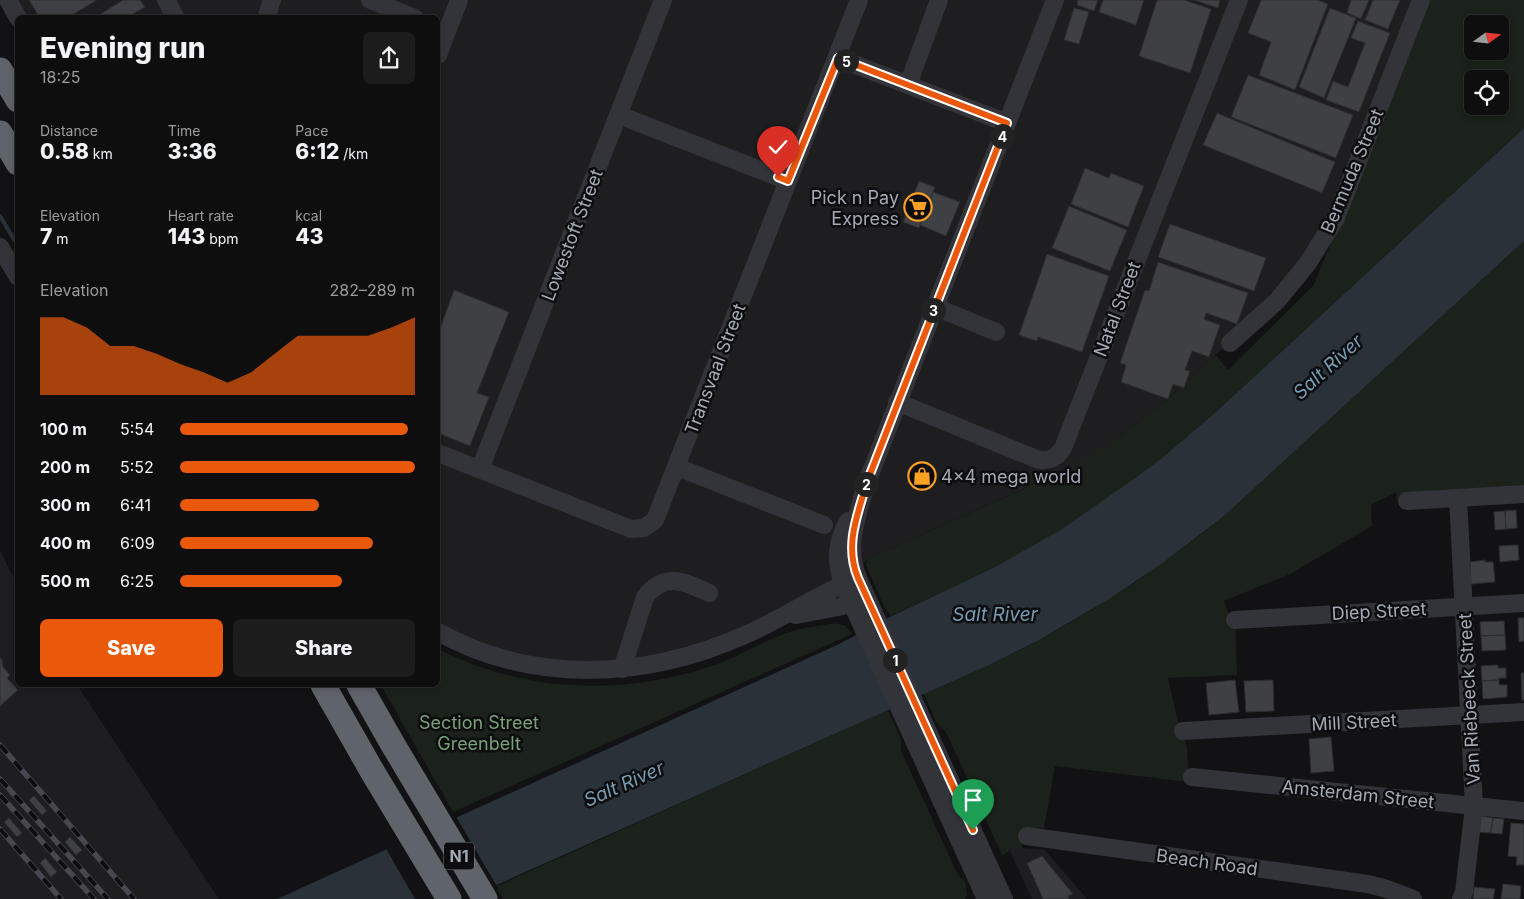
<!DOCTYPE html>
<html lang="en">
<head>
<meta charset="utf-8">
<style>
	:root { --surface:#0e0e0f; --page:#1c1c1d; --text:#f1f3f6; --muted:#9b9c9e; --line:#2e2e2f; --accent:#ea580c }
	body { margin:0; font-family:Inter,sans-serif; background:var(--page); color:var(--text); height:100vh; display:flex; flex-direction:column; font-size:19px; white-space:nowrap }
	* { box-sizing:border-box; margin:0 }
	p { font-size:16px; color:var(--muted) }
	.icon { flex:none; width:28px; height:28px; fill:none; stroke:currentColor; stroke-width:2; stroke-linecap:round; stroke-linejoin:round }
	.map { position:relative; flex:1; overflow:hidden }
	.details { position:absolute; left:15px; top:15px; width:425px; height:672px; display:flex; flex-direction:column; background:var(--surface); border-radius:8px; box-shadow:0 2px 8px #0003,0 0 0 1px var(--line) }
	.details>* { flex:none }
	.needle { width:32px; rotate:75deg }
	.buttons { position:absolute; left:1464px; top:15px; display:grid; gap:10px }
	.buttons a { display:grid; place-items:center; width:45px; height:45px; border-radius:8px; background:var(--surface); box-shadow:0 2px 8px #0003,0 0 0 1px var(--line); font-size:25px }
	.pin { position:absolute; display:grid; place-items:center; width:42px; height:42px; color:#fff; margin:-51px -21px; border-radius:50% 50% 50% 0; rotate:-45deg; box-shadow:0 0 5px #0007 }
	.pin .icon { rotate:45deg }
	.km { position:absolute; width:25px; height:25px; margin:-12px; border-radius:50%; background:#222; color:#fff; font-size:14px; line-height:25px; text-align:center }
	.round { display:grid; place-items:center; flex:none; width:52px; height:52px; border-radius:8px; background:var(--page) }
	.overview { display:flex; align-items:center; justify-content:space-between; height:85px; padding:0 25px }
	h1 { font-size:28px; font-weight:800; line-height:38px }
	.stats { display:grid; grid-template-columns:repeat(3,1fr); gap:8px; height:85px; padding:5px 25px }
	.stats div { display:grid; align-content:center }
	.stats b { font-size:21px; font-weight:800 }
	.stats small { font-size:14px; font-weight:400 }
	.stats p { font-size:14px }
	.chart { height:140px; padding:10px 25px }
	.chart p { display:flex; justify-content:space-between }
	.chart svg { width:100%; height:90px; margin-top:5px; fill:var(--accent); opacity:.7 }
	.action { display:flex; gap:10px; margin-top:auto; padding:10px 25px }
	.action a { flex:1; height:58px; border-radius:8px; background:var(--accent); color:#fff; font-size:20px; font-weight:800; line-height:58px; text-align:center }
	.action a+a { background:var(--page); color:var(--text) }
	ul { padding:0 25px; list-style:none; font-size:16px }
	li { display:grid; grid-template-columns:80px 60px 1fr; align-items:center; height:38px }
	li i { height:12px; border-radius:6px; background:var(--accent) }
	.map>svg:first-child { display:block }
	.built { fill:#1e1e21 }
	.green { fill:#1a221b; fill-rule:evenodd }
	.water { fill:#283238 }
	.pier { fill:#121214 }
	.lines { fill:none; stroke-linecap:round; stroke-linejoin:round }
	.stream { stroke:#283238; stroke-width:4 }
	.building { fill:#3e4044; stroke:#2c2c30 }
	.minor { stroke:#333439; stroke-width:18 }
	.highway { stroke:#5f636a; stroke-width:25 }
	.rail-casing { stroke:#46484e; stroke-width:5.5 }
	.rail { stroke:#0d0d0f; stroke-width:4; stroke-dasharray:11; stroke-linecap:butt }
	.route-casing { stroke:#fff; stroke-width:10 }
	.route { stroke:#ea580c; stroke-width:6 }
	.labels { text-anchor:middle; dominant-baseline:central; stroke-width:5; stroke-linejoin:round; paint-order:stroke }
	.shield { fill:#0d0d0f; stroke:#767b83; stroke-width:1 }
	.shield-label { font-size:16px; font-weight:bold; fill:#a3aab5 }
	.street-label { font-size:18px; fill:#a3aab5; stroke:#0d0d0f }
	.poi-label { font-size:18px; fill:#a3aab5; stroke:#0d0d0f; text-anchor:end }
	.park-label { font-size:18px; fill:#79a178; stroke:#0d0d0f }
	.water-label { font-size:19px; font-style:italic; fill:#779cb3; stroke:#0d0d0f }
</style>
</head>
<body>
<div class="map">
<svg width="1524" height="899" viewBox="0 0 1524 899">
	<rect width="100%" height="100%" fill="#121214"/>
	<path class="built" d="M 0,0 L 1420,0 L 1335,218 L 1307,262 L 1229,343 L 1168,399 L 1112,442 L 1045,479 L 867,559 L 840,594 L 721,645 L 573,670 L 438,632 L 438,18 L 18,18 L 17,33 L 0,4 Z
		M 0,551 L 17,584 L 18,685 L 77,685 L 219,899 L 0,899 Z
		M 1012,847 L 1045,850 L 1087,899 L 1032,899 L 1010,851 Z"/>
	<path class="green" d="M 1428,0 L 1524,0 L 1524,128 L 1217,411 L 1162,458 L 1106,500 L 1062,529 L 995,567 L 891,616 L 885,609 L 866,565 L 867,559 L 1028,487 L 1112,442 L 1168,399 L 1216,355 L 1228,370 L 1313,286 L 1340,222 ZM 1472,24 L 1500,24 L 1500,51 L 1472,51 ZM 1472,79 L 1500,79 L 1500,106 L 1472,106 Z
		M 1524,241 L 1524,487 L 1397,499 L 1396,492 L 1371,505 L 1372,526 L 1290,574 L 1224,601 L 1229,614 L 1235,615 L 1237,675 L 1168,678 L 1178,723 L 1187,747 L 1189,782 L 1055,766 L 1044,828 L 1025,828 L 1022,848 L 1012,848 L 1010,851 L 1002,855 L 947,734 L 936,722 L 924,694 C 963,677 1003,659 1041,639 C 1106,604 1167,562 1224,516 Z
		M 835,623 L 846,626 L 852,634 L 453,812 L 381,685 L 438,685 L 438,649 C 522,692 621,697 711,666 C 737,658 761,642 787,633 C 802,627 820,626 835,623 Z
		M 888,710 L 901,739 L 901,751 L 958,875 L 965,881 L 967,895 L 965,899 L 503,899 L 497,889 L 498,888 L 497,886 Z"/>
	<path class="water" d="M 1524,128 L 1524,241 L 1224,516 L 1164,562 L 1106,601 L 1039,640 L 989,665 L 465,899 L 277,899 L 837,645 L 892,616 L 995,567 L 1062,529 L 1131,481 L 1162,458 L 1217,411 Z"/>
	<path class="pier" d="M 455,815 L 498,888 L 472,899 L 415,899 L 385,847 Z"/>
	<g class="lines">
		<path class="stream" d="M 0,216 L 18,246"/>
	</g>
	<path class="building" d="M 29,0 L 97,0 L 67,18 L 40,18 Z
		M 123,0 L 140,0 L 145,7 L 126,18 L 94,18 Z
		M 1078,0 L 1098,0 L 1094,11 L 1077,5 Z
		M 1103,0 L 1144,0 L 1136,25 L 1099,12 Z
		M 1157,0 L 1184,0 L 1211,9 L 1190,73 L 1139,56 Z
		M 1194,0 L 1220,0 L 1218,8 Z
		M 1261,0 L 1318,0 L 1328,4 L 1295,90 L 1259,75 L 1271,42 L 1248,33 Z
		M 1351,0 L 1369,0 L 1361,19 L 1347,13 Z
		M 1373,0 L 1400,0 L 1388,29 L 1365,20 Z
		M 1074,8 L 1089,12 L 1079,44 L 1064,40 Z
		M 1330,8 L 1356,18 L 1324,98 L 1299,87 Z
		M 1358,21 L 1390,33 L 1359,112 L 1326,100 L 1333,81 L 1348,87 L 1365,43 L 1351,38 Z
		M 1248,75 L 1353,115 L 1336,158 L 1231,117 Z
		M 1217,113 L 1335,162 L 1322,193 L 1203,145 Z
		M 1085,168 L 1109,178 L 1111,173 L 1144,186 L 1128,227 L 1071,204 Z
		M 919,181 L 935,187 L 919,228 L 903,222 Z
		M 933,192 L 960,202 L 946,236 L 920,225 Z
		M 1069,206 L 1127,230 L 1110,271 L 1052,248 Z
		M 1170,224 L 1266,258 L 1254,291 L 1158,257 Z
		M 1047,254 L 1109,276 L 1082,352 L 1038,337 L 1037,341 L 1019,335 Z
		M 1158,262 L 1248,293 L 1237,324 L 1206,313 L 1204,319 L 1220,325 L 1209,357 L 1192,351 L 1185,370 L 1190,371 L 1184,388 L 1173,384 L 1168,399 L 1121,382 L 1126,365 L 1120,363 L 1145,290 L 1149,291 Z
		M 454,290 L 509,312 L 477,393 L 489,397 L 470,446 L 438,433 L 438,334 Z
		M 1516,510 L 1517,528 L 1506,529 L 1505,511 Z
		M 1505,511 L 1506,529 L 1495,530 L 1494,512 Z
		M 1518,545 L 1519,560 L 1500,562 L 1499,546 Z
		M 1485,560 L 1485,562 L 1493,562 L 1495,582 L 1471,584 L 1470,562 Z
		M 1518,618 L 1524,618 L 1524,641 L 1519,642 Z
		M 1504,621 L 1505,635 L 1481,636 L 1480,622 Z
		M 1505,635 L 1506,650 L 1482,651 L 1481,636 Z
		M 0,657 L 2,660 L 3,667 L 10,675 L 7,678 L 18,690 L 0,706 Z
		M 1498,665 L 1498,668 L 1506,668 L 1506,678 L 1499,678 L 1499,680 L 1482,681 L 1481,666 Z
		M 1521,673 L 1524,673 L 1524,700 L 1522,700 Z
		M 1235,680 L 1239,712 L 1209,715 L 1206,683 Z
		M 1273,680 L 1274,711 L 1246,712 L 1244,681 Z
		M 1499,680 L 1499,685 L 1507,685 L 1507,697 L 1483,699 L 1482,681 Z
		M 1331,737 L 1334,771 L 1311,773 L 1309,739 Z
		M 34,796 L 47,811 L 42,815 L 29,800 Z
		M 1481,816 L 1493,818 L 1491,833 L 1479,832 Z
		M 9,818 L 22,833 L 17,837 L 4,822 Z
		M 1493,818 L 1504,819 L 1502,834 L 1491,833 Z
		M 1511,823 L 1524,824 L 1524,865 L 1516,865 L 1517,857 L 1508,856 Z
		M 70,837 L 82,850 L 76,855 L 65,842 Z
		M 1042,856 L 1073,894 L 1068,896 L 1069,899 L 1043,899 L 1027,863 Z
		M 45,858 L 57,872 L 51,877 L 40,863 Z
		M 1503,884 L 1521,886 L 1520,899 L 1501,899 Z
		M 1474,887 L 1495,889 L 1493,899 L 1473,899 Z"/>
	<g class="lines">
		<path class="minor" d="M 8,0 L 18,18
			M 166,0 L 176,18
			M 370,0 L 415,18
			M 266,18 L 272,0
			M 438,55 L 459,0
			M 838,58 L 1007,123
			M 908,85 L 939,0
			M 619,115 L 788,181
			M 0,247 L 18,277
			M 935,307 L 996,332
			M 1230,343 L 1277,301 L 1308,263 L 1336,218 L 1421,0
			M 897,402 L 1039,460 C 1051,461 1056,458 1063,448 L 1239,0
			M 438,453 L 631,529 L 644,528 L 655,520 L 859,0
			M 677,467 L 824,525
			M 480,469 L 663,0
			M 1458,498 L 1474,806 L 1464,892 L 1461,899
			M 1407,501 L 1524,494
			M 848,521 C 836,544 835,559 843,584 L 986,899
			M 796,615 L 843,606 L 860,599
			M 1235,620 L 1524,603
			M 438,632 C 534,685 646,679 745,635 C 782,619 815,596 853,580
			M 622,669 L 645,597 C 665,571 685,582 709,593
			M 1183,731 L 1524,712
			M 1192,777 L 1524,811
			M 1027,836 L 1368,884 L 1387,889 L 1413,899
			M 1004,899 L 858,578 C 844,545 858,514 867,482 L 1055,0"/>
		<path class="highway" d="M 0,70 L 18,100
			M 0,133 L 18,163
			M 323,685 L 372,771 L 449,899
			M 359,685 L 392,743 L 485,899"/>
		<g class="rail-casing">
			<path id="rail" d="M 0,745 L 134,899
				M 0,779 L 108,899
				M 0,795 L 94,899
				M 0,829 L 61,899"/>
		</g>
		<use href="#rail" class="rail"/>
	</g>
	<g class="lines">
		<g class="route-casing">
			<path id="route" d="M 778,177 L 788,181 L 838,58 L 1007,123 L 867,482 C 858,514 844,545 858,578 L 973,830"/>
		</g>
		<use href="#route" class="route"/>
	</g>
	<defs>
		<g id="supermarket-ring" transform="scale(1.4375)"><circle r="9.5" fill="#0d0d0f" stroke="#fba123" stroke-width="1.5"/><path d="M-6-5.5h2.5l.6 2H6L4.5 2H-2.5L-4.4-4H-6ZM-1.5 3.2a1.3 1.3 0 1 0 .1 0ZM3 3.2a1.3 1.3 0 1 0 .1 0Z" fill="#fba123"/></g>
		<g id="shop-ring" transform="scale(1.4375)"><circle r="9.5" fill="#0d0d0f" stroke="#fba123" stroke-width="1.5"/><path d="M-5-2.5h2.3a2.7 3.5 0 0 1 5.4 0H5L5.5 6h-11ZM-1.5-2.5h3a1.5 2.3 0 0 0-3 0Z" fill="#fba123"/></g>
	</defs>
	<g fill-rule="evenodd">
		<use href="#supermarket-ring" x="918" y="207"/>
		<use href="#shop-ring" x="922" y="476"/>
	</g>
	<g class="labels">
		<rect class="shield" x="444" y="842.5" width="30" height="27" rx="4"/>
		<g class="shield-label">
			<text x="459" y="856">N1</text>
		</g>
		<g class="street-label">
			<text transform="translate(1352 171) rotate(-67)">Bermuda Street</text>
			<text transform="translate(572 235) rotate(-69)">Lowestoft Street</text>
			<text transform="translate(1117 309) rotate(-69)">Natal Street</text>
			<text transform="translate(715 369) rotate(-69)">Transvaal Street</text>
			<text transform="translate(1379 611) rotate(-3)">Diep Street</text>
			<text transform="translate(1469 699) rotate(-93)">Van Riebeeck Street</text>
			<text transform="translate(1354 722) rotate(-3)">Mill Street</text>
			<text transform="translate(1358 794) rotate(6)">Amsterdam Street</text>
			<text transform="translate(1207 862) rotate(8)">Beach Road</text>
		</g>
		<g class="poi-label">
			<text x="899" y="197">Pick n Pay<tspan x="899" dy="21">Express</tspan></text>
			<text x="941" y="476" text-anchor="start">4x4 mega world</text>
		</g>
		<g class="park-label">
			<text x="479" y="722">Section Street<tspan x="479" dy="21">Greenbelt</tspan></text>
		</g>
		<g class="water-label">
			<text transform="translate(1328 367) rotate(-42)">Salt River</text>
			<text x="995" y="614">Salt River</text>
			<text transform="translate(624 784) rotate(-24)">Salt River</text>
		</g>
	</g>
</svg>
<div class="buttons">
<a><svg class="needle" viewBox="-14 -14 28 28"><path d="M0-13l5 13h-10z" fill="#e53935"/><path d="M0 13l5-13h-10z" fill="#9b9c9e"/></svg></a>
<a><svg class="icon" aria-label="locate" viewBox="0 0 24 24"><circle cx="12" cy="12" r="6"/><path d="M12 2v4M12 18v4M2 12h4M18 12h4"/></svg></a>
</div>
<div class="pin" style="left:973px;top:830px;background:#1e9e55"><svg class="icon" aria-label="arrive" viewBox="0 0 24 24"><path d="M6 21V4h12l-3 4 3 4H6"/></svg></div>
<div class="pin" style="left:778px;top:177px;background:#d93025"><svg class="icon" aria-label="check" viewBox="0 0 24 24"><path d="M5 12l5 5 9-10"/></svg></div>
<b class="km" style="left:895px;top:660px">1</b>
<b class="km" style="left:866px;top:484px">2</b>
<b class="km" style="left:933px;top:310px">3</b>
<b class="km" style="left:1002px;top:136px">4</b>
<b class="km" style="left:846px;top:61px">5</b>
<section class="details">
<div class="overview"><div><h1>Evening run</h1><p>18:25</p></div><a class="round"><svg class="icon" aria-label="share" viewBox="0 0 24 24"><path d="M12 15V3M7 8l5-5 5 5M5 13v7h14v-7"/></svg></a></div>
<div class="stats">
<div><p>Distance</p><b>0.58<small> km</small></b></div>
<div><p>Time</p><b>3:36</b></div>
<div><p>Pace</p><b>6:12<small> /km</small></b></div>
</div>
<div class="stats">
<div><p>Elevation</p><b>7<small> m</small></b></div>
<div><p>Heart rate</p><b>143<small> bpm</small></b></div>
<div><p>kcal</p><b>43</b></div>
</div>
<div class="chart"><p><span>Elevation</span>282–289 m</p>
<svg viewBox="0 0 160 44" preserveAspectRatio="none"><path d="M0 44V6L10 6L20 11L30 20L40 20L50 24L60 29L70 33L80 38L90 33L100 24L110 15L120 15L130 15L140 15L150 11L160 6V44z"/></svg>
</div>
<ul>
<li><b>100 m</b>5:54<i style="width:97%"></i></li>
<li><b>200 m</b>5:52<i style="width:100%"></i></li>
<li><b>300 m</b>6:41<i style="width:59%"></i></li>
<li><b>400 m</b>6:09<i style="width:82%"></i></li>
<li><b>500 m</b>6:25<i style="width:69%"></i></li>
</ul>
<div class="action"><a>Save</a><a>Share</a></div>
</section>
</div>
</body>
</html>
